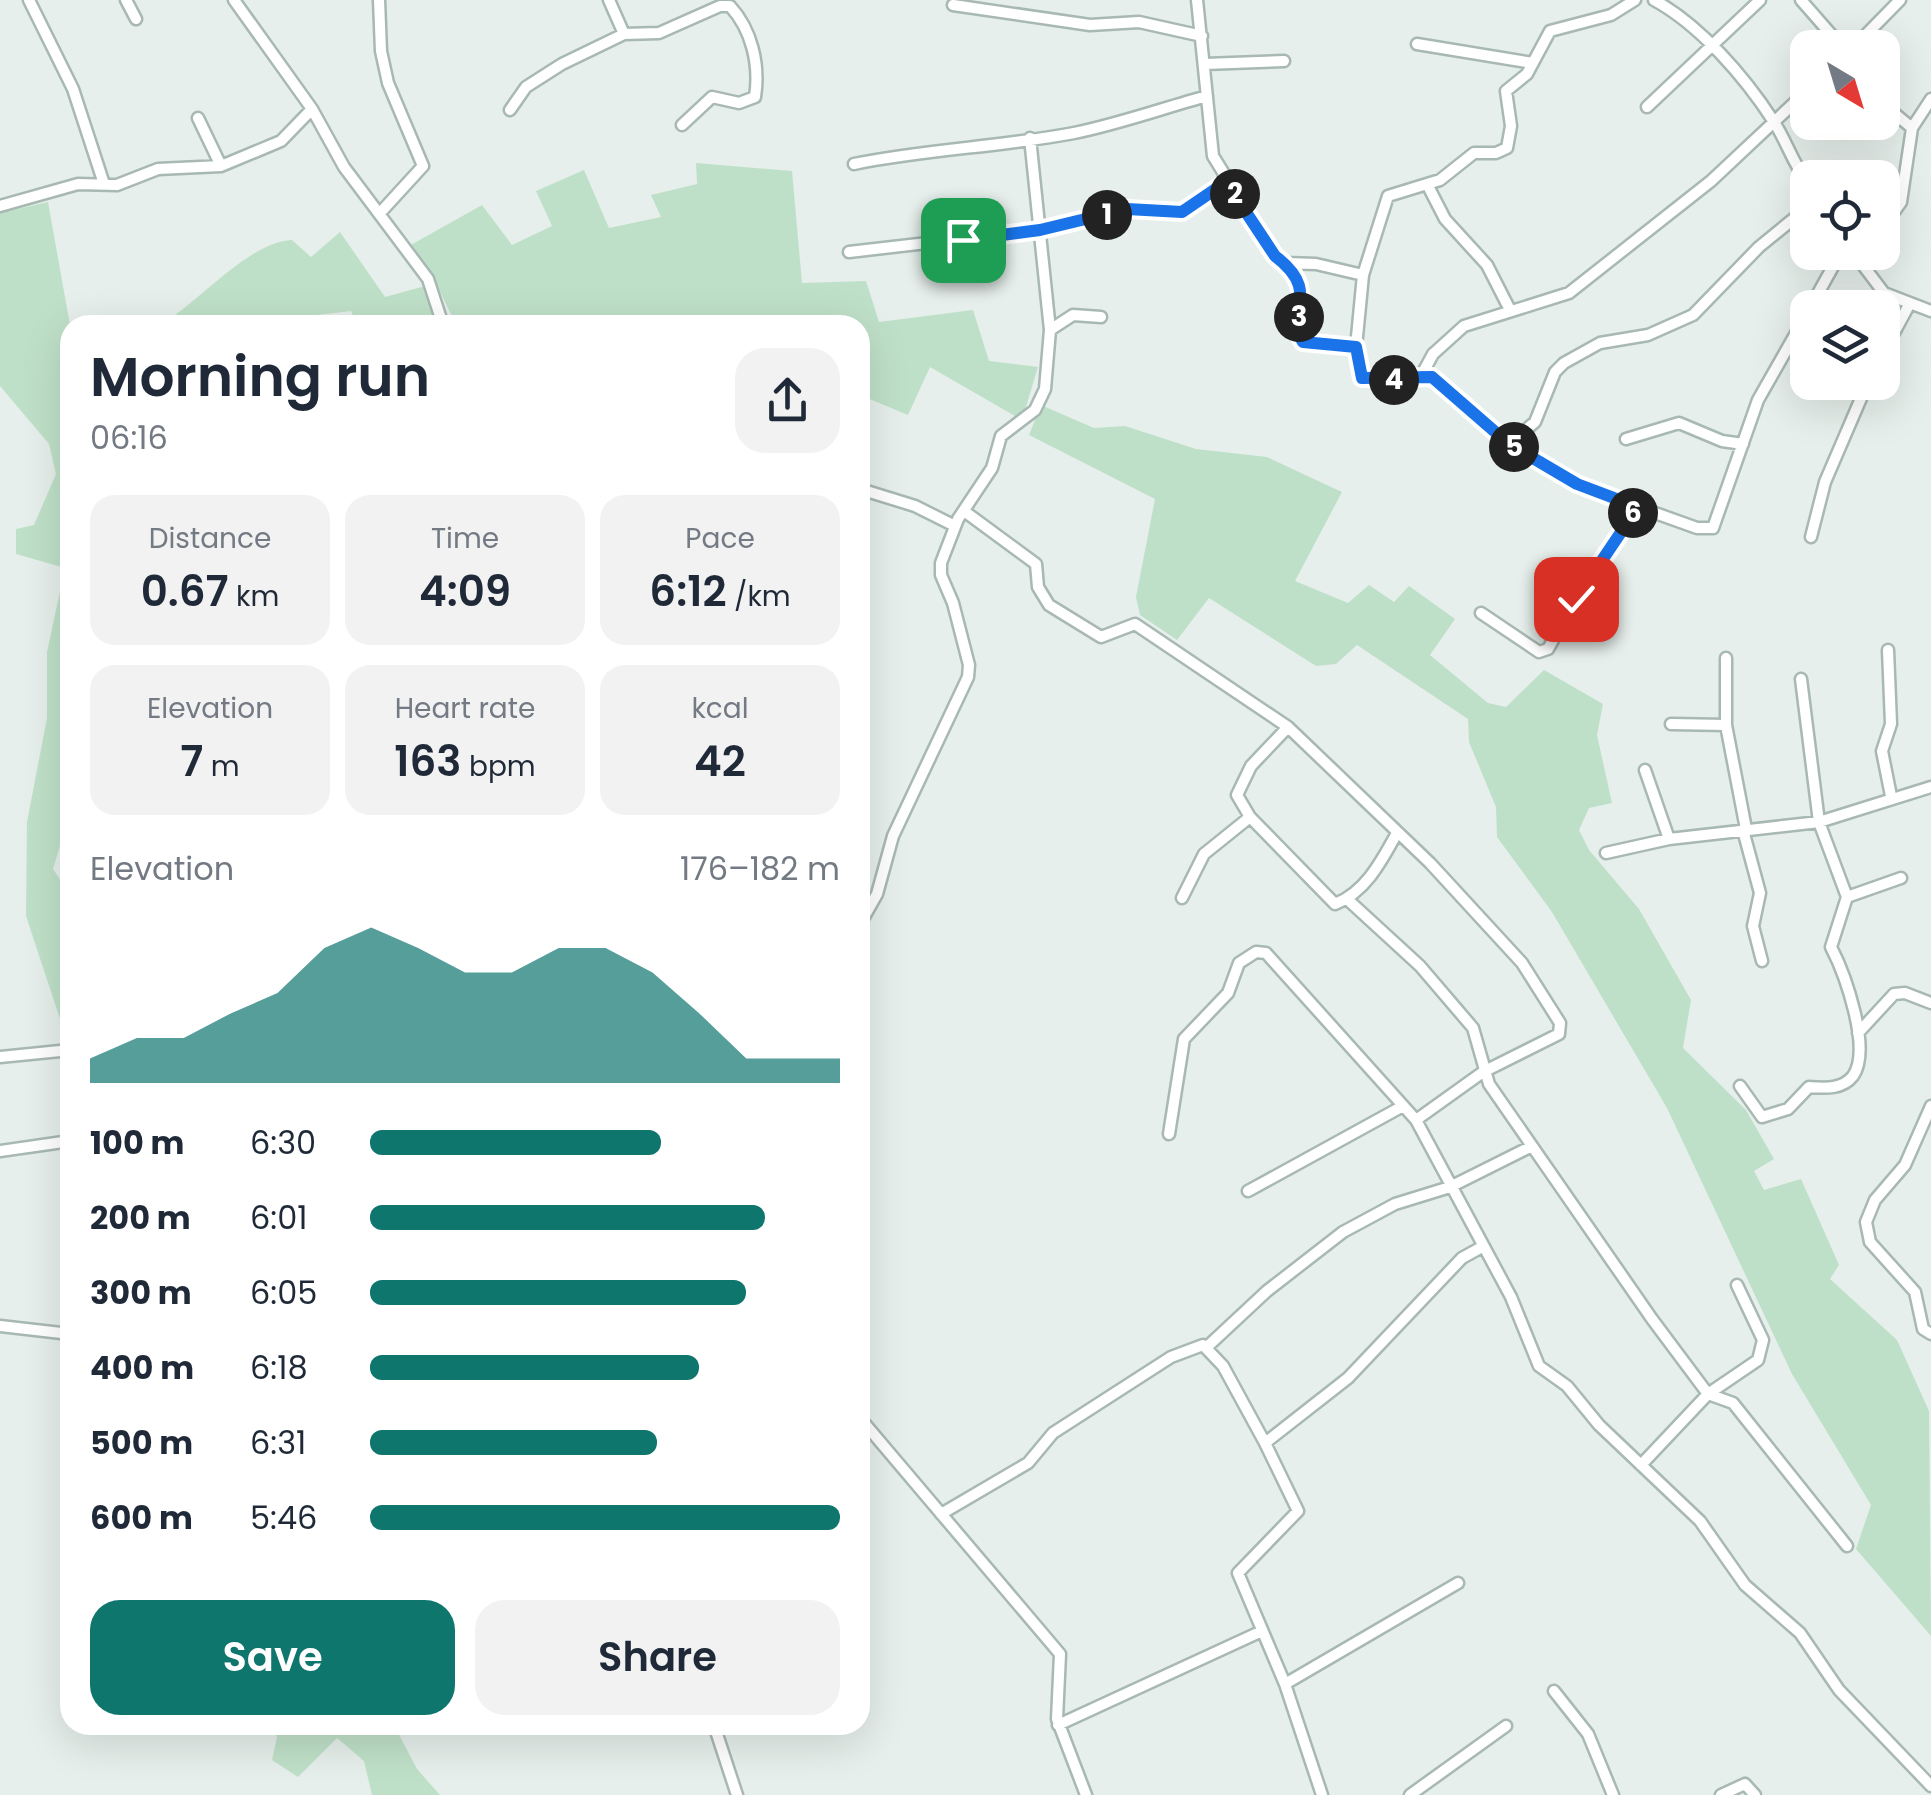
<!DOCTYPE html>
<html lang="en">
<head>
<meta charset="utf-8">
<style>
	:root { --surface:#fff; --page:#f2f2f3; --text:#1f2937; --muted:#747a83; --accent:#0f766e }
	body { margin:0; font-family:Poppins,sans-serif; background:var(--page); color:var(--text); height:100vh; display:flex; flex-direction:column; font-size:38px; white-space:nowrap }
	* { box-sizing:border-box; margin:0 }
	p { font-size:32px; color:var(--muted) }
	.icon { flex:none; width:55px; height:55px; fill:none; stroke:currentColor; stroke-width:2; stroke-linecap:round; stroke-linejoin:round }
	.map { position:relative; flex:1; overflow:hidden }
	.side { position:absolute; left:60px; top:315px; width:810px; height:1420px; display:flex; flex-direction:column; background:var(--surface); border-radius:30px; box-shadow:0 10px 40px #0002 }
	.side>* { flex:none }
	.needle { width:65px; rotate:142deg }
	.tools { position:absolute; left:1790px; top:30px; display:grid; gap:20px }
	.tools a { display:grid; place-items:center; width:110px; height:110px; border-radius:20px; background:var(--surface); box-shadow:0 10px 40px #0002; font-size:50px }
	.pin { position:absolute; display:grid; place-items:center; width:85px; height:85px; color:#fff; margin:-42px; border-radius:20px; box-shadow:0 5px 15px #0006 }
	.km { position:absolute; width:50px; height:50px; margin:-25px; border-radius:50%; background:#222; color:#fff; font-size:28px; line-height:50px; text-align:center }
	.round { display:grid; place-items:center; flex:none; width:105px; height:105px; border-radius:30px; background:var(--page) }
	.overview { display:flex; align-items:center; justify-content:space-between; height:170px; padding:0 30px }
	h1 { font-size:55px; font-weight:600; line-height:75px }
	.stats { display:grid; grid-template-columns:repeat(3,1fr); gap:15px; height:170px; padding:10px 30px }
	.stats div { display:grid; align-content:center; border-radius:25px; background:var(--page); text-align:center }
	.stats b { font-size:42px; font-weight:600 }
	.stats small { font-size:28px; font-weight:400 }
	.stats p { font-size:28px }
	.chart { height:280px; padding:20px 30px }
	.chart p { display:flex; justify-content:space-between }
	.chart svg { width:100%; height:180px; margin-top:10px; fill:var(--accent); opacity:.7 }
	.button { display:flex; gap:20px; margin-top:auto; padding:20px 30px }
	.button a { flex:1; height:115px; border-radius:30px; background:var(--accent); color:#fff; font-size:40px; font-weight:600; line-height:115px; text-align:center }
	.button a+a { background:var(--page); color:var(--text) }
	ul { padding:0 30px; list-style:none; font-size:32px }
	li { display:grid; grid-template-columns:160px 120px 1fr; align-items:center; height:75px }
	li i { height:25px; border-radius:12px; background:var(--accent) }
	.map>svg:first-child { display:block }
	.green { fill:#bfe0c8 }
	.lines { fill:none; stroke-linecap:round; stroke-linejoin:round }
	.minor-casing { stroke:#a8b8b2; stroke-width:15 }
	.minor { stroke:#fff; stroke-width:10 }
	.route-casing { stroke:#fff; stroke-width:20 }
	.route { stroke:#1a73e8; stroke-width:12 }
</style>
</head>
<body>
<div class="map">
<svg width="1931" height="1795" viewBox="0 0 1931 1795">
	<rect width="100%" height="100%" fill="#e6efeb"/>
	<path class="green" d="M 696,163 L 792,171 L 802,283 L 866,281 L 879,322 L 973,310 L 989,361 L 1038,367 L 1022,420 L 930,367 L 908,415 L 860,395 L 860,325 L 456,325 L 436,283 L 409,246 L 482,205 L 512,245 L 552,226 L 536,191 L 584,170 L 609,228 L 661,217 L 651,195 L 697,184 Z
		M 48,202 L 70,325 L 70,812 L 53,869 L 70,894 L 67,1040 L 26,916 L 27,822 L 47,718 L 47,652 L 65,568 L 16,554 L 16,529 L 34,525 L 56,474 L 49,444 L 0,386 L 0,213 Z
		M 340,232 L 385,297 L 425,286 L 440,325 L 357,325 L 351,311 L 317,315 L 313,325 L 160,325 C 199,303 248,242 292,240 L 311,257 Z
		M 1041,405 L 1094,428 L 1125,426 L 1196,449 L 1267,457 L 1342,492 L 1295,581 L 1348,603 L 1369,585 L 1394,602 L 1409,586 L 1455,619 L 1430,655 L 1488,703 L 1506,707 L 1544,670 L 1603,704 L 1597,735 L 1612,803 L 1589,808 L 1579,830 L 1589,850 L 1639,909 L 1691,1000 L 1683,1048 L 1746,1110 L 1774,1159 L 1754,1171 L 1764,1190 L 1801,1179 L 1839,1265 L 1830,1279 L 1897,1340 L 1929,1411 L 1931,1636 L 1856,1549 L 1871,1505 L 1792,1374 L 1667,1108 L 1552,912 L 1497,837 L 1496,807 L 1469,742 L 1468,719 L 1357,645 L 1336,664 L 1316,666 L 1209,598 L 1177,640 L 1140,615 L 1136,597 L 1155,499 L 1029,435 Z
		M 271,1725 L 394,1725 L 417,1769 L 440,1795 L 372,1795 L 364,1761 L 337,1738 L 298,1777 L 272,1760 L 277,1737 Z"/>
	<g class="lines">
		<g class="minor-casing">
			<path id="minor" d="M 29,0 L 73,89 L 104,184
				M 126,0 L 136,19
				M 379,0 L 381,51 L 388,83 L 423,166 L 380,213
				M 609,0 L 624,34
				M 1197,0 L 1213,156 L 1275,256 C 1316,286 1291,300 1299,337 L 1307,344 L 1356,347
				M 1654,0 C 1700,25 1745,77 1774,122 C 1787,142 1793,164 1808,183
				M 1801,0 L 1843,48
				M 953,5 L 1090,25 L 1139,22 L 1202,36
				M 1417,44 L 1533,63
				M 1853,48 L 1900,0
				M 1205,64 L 1284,61
				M 1882,103 L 1912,128
				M 1647,107 L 1760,0
				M 312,109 L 344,167 L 428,279 L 443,325
				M 510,110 L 526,87 L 562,64 L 624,34 L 659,33 L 720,6 L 730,6 C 752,30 760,65 755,97 L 739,103 L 712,97 L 682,125
				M 198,118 L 221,166
				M 854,164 C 927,149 1001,147 1074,133 C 1119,124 1163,108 1207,96
				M 1428,186 L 1445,219 L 1487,265 L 1510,310
				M 0,206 L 78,184 L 117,185 L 158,169 L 221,166 L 281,141 L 312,109 L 234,0
				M 1882,229 L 1901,202 L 1912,128 L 1931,99
				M 849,252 L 1040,230 L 1127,209 L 1182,212 L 1227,181
				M 1853,252 L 1884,293 L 1931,311
				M 1286,263 L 1316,264 L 1363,275 L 1356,347 L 1362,378 L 1432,377 L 1509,444 L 1535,422 L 1555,372 L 1564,363 L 1600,343 L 1648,335 L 1693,315 L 1759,247 L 1808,207
				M 1363,275 L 1388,196 L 1440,180 L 1474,153 L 1496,153 L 1507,148 L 1511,126 L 1506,91 L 1527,74 L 1550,31 L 1611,15 L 1635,0
				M 1810,308 L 1841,252
				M 1050,330 L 1073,315 L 1101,317
				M 1882,355 L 1909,305
				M 1421,376 L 1433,354 L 1464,326 L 1569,293 L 1711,181 L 1808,90
				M 1626,439 L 1679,423 L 1722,441 L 1743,444
				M 1509,444 L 1577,485 L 1697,528 L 1713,528 L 1758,400 L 1808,312
				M 860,489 L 915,506 L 955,526
				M 964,511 L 1036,564 L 1038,587 L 1049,605 L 1101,637 L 1135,624 L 1288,727 L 1430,863 L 1522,963 L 1560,1023 L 1559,1034 L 1483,1072 L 1416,1120
				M 1811,537 L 1825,482 L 1868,382
				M 1481,613 L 1539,652 L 1548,649 L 1576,599 L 1638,507
				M 1888,650 L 1891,724 L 1882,751 L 1891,796
				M 1726,658 L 1726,725 L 1746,829
				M 1671,724 L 1726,725
				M 1645,770 L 1669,839 L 1819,822 L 1931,787
				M 1250,817 L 1237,795 L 1251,766 L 1288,727
				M 1743,830 L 1760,893 L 1753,926 L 1762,961
				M 1606,853 L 1669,839
				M 1847,897 L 1901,878
				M 1182,898 L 1204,854 L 1250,817 L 1335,904 C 1366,892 1382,860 1397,833
				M 1347,899 L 1420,966 L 1473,1028 L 1489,1084 L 1652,1319 L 1708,1394 L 1733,1403 L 1847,1546
				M 860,924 L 877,894 L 893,836 L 968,677 L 969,665 L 953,603 L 941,575 L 941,563 L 958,519 L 992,468 L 1001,436 L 1035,410 L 1045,389 L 1050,330 L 1030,138
				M 1858,1033 L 1894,994 L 1905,993 L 1931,1003
				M 0,1057 L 70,1050
				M 1740,1086 L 1762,1117 L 1788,1109 L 1809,1087 C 1824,1088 1842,1090 1853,1076 C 1872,1049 1845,974 1831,947 L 1847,897 L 1819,822 L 1801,679
				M 1931,1106 L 1905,1165 L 1875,1200 L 1866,1222 L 1870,1242 L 1915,1292 L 1923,1329 L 1931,1334
				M 1169,1134 L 1184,1039 L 1228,993 L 1239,963 L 1256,952 L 1266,953 L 1416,1120 L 1511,1297 L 1539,1366 L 1567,1386 L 1599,1425 L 1700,1521 L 1745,1585 L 1800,1633 L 1839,1690 L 1931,1786
				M 0,1151 L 70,1141
				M 1248,1191 L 1403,1106
				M 0,1326 L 70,1334
				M 1208,1346 L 1267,1291 L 1343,1232 L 1395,1204 L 1450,1187 L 1532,1146
				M 860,1418 L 1060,1654 L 1057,1719 L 1086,1795
				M 1641,1465 L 1708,1394 L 1758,1360 L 1763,1340 L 1737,1285
				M 941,1514 L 1028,1463 L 1053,1433 L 1171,1357 L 1203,1345 L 1223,1366 L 1265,1443
				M 1285,1684 L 1458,1583
				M 1554,1691 L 1588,1734 L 1613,1795
				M 714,1725 L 737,1795
				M 1058,1725 L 1262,1631
				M 1322,1795 L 1285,1684 L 1238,1573 L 1298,1511 L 1265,1443 L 1348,1378 L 1462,1258 L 1482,1247
				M 1410,1795 L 1506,1726
				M 1721,1795 L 1745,1784 L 1755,1795"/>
		</g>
		<use href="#minor" class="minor"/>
	</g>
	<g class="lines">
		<g class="route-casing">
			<path id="route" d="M 963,240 L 1040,230 L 1127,209 L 1182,212 L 1226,182 L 1275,256 C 1324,293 1283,313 1303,342 L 1356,347 L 1362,378 L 1432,377 L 1509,444 L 1577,484 L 1638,507 L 1576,599"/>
		</g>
		<use href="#route" class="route"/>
	</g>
</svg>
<div class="tools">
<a><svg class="needle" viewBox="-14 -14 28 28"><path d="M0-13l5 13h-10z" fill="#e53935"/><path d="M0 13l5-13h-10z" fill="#747a83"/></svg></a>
<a><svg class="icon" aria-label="locate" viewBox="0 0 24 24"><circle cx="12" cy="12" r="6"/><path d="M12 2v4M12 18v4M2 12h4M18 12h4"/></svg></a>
<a><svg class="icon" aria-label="layers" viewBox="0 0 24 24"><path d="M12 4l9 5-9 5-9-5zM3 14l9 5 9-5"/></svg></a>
</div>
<div class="pin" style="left:963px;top:240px;background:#1e9e55"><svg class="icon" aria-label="arrive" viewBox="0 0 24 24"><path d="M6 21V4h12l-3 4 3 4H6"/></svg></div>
<div class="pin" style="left:1576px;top:599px;background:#d93025"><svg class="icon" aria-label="check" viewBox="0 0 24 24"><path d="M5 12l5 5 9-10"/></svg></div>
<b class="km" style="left:1107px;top:215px">1</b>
<b class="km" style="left:1235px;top:194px">2</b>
<b class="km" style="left:1299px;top:317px">3</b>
<b class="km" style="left:1394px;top:380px">4</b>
<b class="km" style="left:1514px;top:447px">5</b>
<b class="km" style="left:1633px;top:513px">6</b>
<section class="side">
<div class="overview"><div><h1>Morning run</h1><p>06:16</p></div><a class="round"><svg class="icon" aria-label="share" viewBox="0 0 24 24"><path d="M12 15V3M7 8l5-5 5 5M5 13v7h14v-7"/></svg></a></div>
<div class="stats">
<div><p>Distance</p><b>0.67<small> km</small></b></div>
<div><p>Time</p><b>4:09</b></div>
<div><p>Pace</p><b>6:12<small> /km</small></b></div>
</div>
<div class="stats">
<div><p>Elevation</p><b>7<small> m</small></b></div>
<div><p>Heart rate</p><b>163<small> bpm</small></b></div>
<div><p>kcal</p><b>42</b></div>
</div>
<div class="chart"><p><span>Elevation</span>176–182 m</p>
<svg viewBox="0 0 160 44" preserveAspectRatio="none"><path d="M0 44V38L10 33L20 33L30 27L40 22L50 11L60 6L70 11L80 17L90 17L100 11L110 11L120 17L130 27L140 38L150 38L160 38V44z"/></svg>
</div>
<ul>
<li><b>100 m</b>6:30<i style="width:62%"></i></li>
<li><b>200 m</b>6:01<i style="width:84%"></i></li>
<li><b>300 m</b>6:05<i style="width:80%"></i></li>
<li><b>400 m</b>6:18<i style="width:70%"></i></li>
<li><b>500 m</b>6:31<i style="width:61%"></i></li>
<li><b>600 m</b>5:46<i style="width:100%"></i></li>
</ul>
<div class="button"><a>Save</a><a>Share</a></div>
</section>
</div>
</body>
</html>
